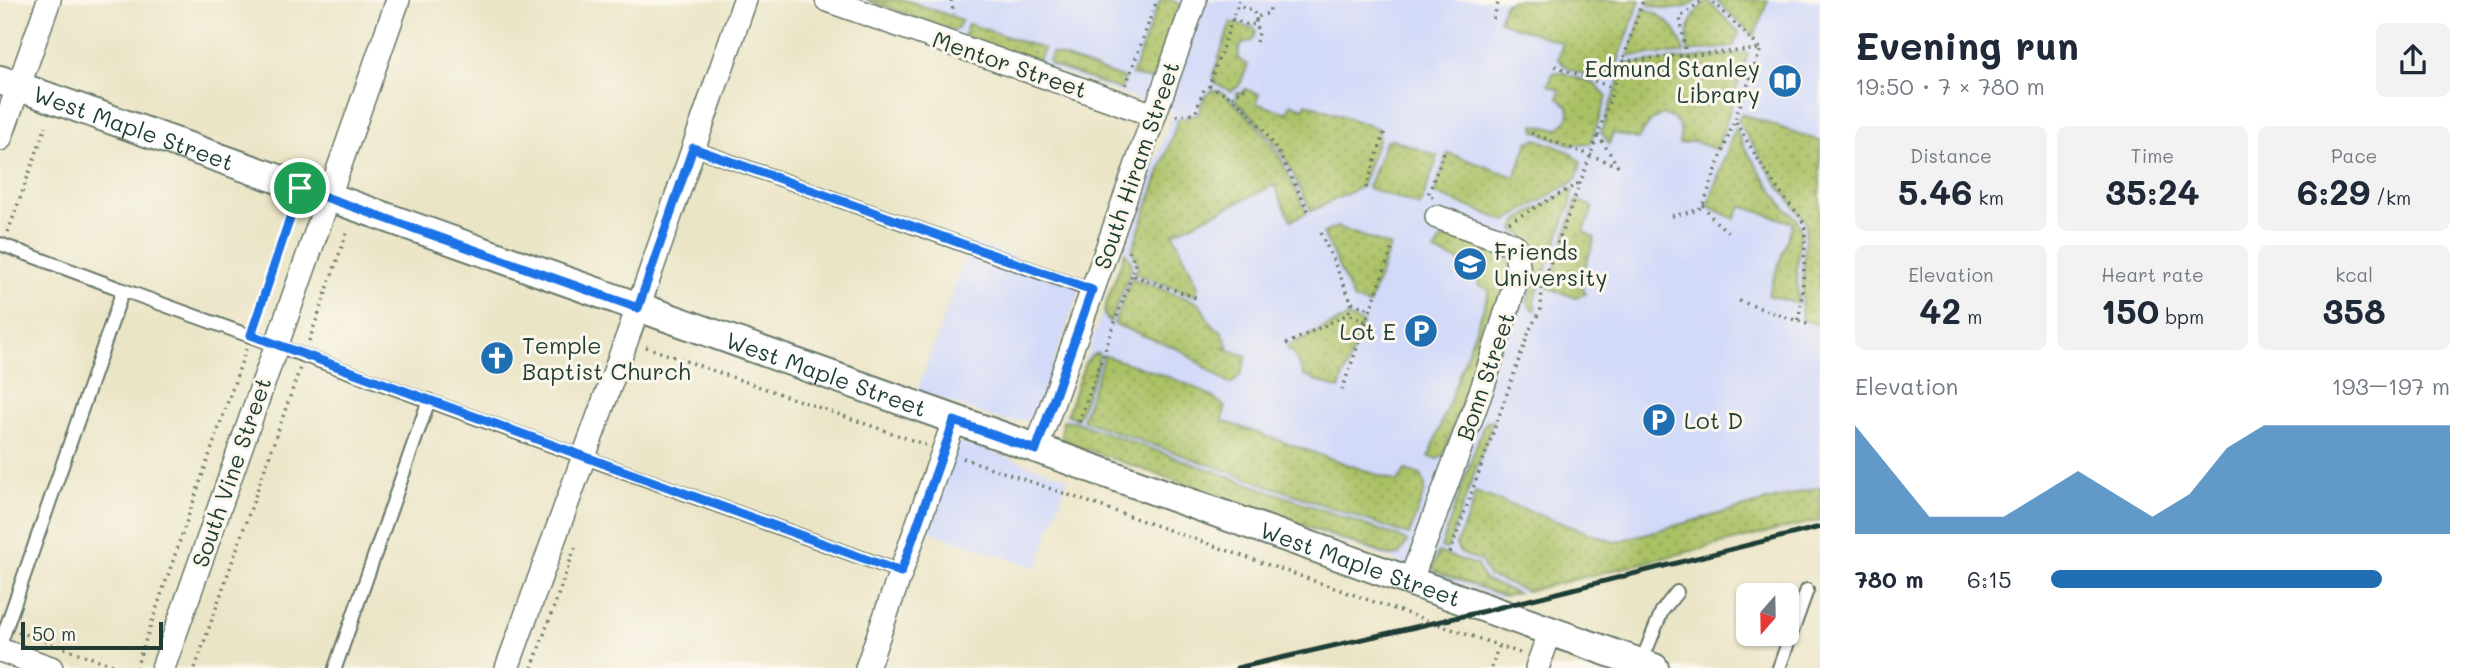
<!DOCTYPE html>
<html lang="en">
<head>
<meta charset="utf-8">
<style>
	:root { --surface:#fff; --page:#f2f2f3; --text:#1f2937; --muted:#747a83; --accent:#1f6fb2 }
	body { margin:0; font-family:Mali,sans-serif; background:var(--page); color:var(--text); height:100vh; display:flex; flex-direction:column; font-size:26px; white-space:nowrap }
	* { box-sizing:border-box; margin:0 }
	p { font-size:23px; color:var(--muted) }
	.icon { flex:none; width:38px; height:38px; fill:none; stroke:currentColor; stroke-width:2; stroke-linecap:round; stroke-linejoin:round }
	.map { position:relative; flex:1; overflow:hidden }
	.panel { display:flex; flex-direction:column; background:var(--surface); width:665px }
	.panel>* { flex:none }
	.needle { width:46px; rotate:200deg }
	.controls { position:absolute; left:1736px; top:583px; display:grid; gap:14px }
	.controls a { display:grid; place-items:center; width:63px; height:63px; border-radius:10px; background:var(--surface); box-shadow:0 2px 5px #0004; font-size:35px }
	.scale { position:absolute; left:21px; bottom:18px; width:142px; box-sizing:border-box; padding-left:7px; border:4px solid #1f3d34; border-top:0; font-size:19px; line-height:24px; white-space:nowrap; color:#1f3d34; -webkit-text-stroke:5px #fbf7ec; paint-order:stroke }
	.pin { position:absolute; display:grid; place-items:center; width:60px; height:60px; color:#fff; margin:-30px; border:4px solid #fff; border-radius:50%; box-shadow:0 2px 7px #0007 }
	.round { display:grid; place-items:center; flex:none; width:74px; height:74px; border-radius:10px; background:var(--page) }
	.overview { display:flex; align-items:center; justify-content:space-between; height:119px; padding:0 35px }
	h1 { font-size:38px; font-weight:800; line-height:52px }
	.figures { display:grid; grid-template-columns:repeat(3,1fr); gap:10px; height:119px; padding:7px 35px }
	.figures div { display:grid; align-content:center; border-radius:10px; background:var(--page); text-align:center }
	.figures b { font-size:35px; font-weight:800 }
	.figures small { font-size:19px; font-weight:400 }
	.figures p { font-size:19px }
	.chart { height:196px; padding:14px 35px }
	.chart p { display:flex; justify-content:space-between }
	.chart svg { width:100%; height:126px; margin-top:7px; fill:var(--accent); opacity:.7 }
	ul { padding:0 35px; list-style:none; font-size:23px }
	li { display:grid; grid-template-columns:112px 84px 1fr; align-items:center; height:52px }
	li i { height:18px; border-radius:9px; background:var(--accent) }
	main { display:flex; flex:1; min-height:0 }
	.map>svg:first-child { display:block }
	.built { fill:#d2d9f9 }
	.grass { fill:url(#grass-dots); stroke:#657f4c; stroke-width:2 }
	.lines { fill:none; stroke-linecap:round; stroke-linejoin:round }
	.service-casing { stroke:#667867; stroke-width:16 }
	.minor-casing { stroke:#667867; stroke-width:26 }
	.tertiary-casing { stroke:#667867; stroke-width:32 }
	.path { stroke:#667867; stroke-width:3.5; stroke-dasharray:2 5; stroke-linecap:butt }
	.service { stroke:#fff; stroke-width:12 }
	.minor { stroke:#fff; stroke-width:23 }
	.tertiary { stroke:#fff; stroke-width:28 }
	.rail { stroke:#1f3d34; stroke-width:5 }
	.route-casing { stroke:#fff; stroke-width:14 }
	.route { stroke:#1a73e8; stroke-width:9 }
	.labels { text-anchor:middle; dominant-baseline:central; stroke-width:6; stroke-linejoin:round; paint-order:stroke }
	.street-label { font-size:23px; fill:#1f3d34; stroke:#fbf7ec }
	.poi-label { font-size:23px; fill:#1f3d34; stroke:#fbf7ec; text-anchor:start }
</style>
</head>
<body>
<main>
<div class="map">
<svg width="1820" height="668" viewBox="0 0 1820 668">
	<defs>
		<pattern id="grass-dots" width="8" height="8" patternUnits="userSpaceOnUse" patternTransform="scale(1.75)"><rect width="8" height="8" fill="#abc165"/><path d="M2 2h.1M6 6h.1" fill="none" stroke="#8b9e54" stroke-width="1.8" stroke-linecap="round"/></pattern>
	</defs>
	<rect width="100%" height="100%" fill="#fbf7ec"/>
	<filter id="ink" filterUnits="userSpaceOnUse"><feTurbulence type="fractalNoise" baseFrequency=".0143" numOctaves="2"/><feDisplacementMap in="SourceGraphic" scale="14" xChannelSelector="R" yChannelSelector="G"/><feConvolveMatrix kernelMatrix="1 2 1 2 8 2 1 2 1" color-interpolation-filters="sRGB"/></filter>
	<filter id="wash" filterUnits="userSpaceOnUse"><feTurbulence type="fractalNoise" baseFrequency=".00686" numOctaves="4" result="noise"/><feDisplacementMap in="SourceGraphic" scale="28" xChannelSelector="R" yChannelSelector="G"/><feGaussianBlur stdDeviation="1.57" result="paint"/><feColorMatrix in="noise" values="0 0 0 0 0 0 0 0 0 0 0 0 0 0 0 0 0 1.4 0 .05"/><feComposite in="paint" operator="in"/></filter>
	<g filter="url(#wash)">
		<rect width="100%" height="100%" fill="#ebe5c7"/>
		<path class="built" d="M 858,0 L 1820,0 L 1820,520 L 1498,598 L 1068,443 L 1061,436 L 1061,429 L 1173,112 Z
			M 971,242 L 1083,280 L 1036,412 L 1027,420 L 1004,421 L 917,391 Z
			M 959,443 L 966,443 L 1068,478 L 1037,568 L 926,530 L 954,447 Z"/>
		<path class="grass" d="M 866,0 L 906,0 L 962,20 L 957,29 L 953,31 Z
			M 1160,0 L 1171,0 L 1180,4 L 1153,80 L 1132,75 Z
			M 1513,0 L 1640,0 L 1613,76 C 1595,78 1568,74 1558,58 L 1563,43 L 1499,21 L 1505,3 Z
			M 1649,0 L 1699,0 C 1685,12 1664,10 1648,4 Z
			M 1707,0 L 1739,32 L 1733,47 L 1688,52 C 1685,32 1692,14 1707,0 Z
			M 1716,0 L 1768,0 L 1754,37 Z
			M 1644,8 C 1665,16 1680,30 1684,53 L 1628,56 Z
			M 1231,22 L 1250,28 L 1253,26 L 1256,32 L 1252,41 L 1244,42 L 1239,49 L 1238,59 L 1248,65 L 1239,86 L 1231,91 L 1216,84 L 1213,75 Z
			M 968,24 L 969,24 L 1044,49 L 1039,59 L 1034,60 L 964,36 Z
			M 1052,53 L 1125,79 L 1120,90 L 1051,65 L 1049,61 Z
			M 1748,53 L 1717,150 L 1694,141 L 1679,144 C 1683,126 1680,120 1662,114 L 1651,121 L 1638,139 L 1613,133 L 1609,144 L 1601,132 L 1625,64 Z
			M 1561,72 L 1595,84 L 1607,97 L 1590,144 L 1572,145 L 1535,131 L 1534,125 L 1557,129 C 1566,123 1571,117 1568,106 L 1558,98 L 1560,90 L 1548,85 L 1553,73 Z
			M 1245,89 L 1259,94 L 1256,103 L 1287,113 L 1291,104 L 1304,108 L 1306,103 L 1379,129 L 1379,137 L 1361,187 L 1311,211 L 1282,152 L 1256,120 L 1236,101 L 1237,93 L 1243,93 Z
			M 1212,90 L 1223,93 L 1255,123 L 1279,155 L 1307,213 L 1291,220 L 1274,185 L 1173,233 L 1198,286 L 1196,296 L 1135,274 L 1138,264 L 1132,250 L 1178,120 L 1199,114 L 1204,97 Z
			M 1741,114 L 1820,141 L 1820,315 L 1817,324 L 1801,319 L 1806,222 L 1777,183 L 1738,122 Z
			M 1735,128 L 1746,150 L 1784,207 L 1797,219 L 1801,230 L 1797,268 L 1798,304 L 1768,295 L 1793,223 L 1741,206 L 1735,219 L 1711,208 L 1709,202 Z
			M 1391,139 L 1438,156 L 1420,206 L 1368,188 L 1385,142 Z
			M 1537,139 L 1570,152 L 1581,162 L 1577,178 L 1573,182 L 1506,221 L 1434,194 L 1448,153 L 1515,177 L 1528,142 Z
			M 1573,189 L 1571,203 L 1534,301 L 1536,310 L 1532,309 L 1527,301 C 1541,275 1543,245 1514,230 L 1518,220 Z
			M 1577,200 L 1593,207 L 1584,232 L 1595,238 L 1580,282 L 1585,294 L 1576,298 L 1548,288 Z
			M 1337,227 L 1390,246 L 1369,305 L 1354,300 L 1323,233 Z
			M 1447,237 L 1482,247 L 1470,265 L 1434,252 L 1440,241 Z
			M 1489,250 L 1506,255 L 1511,268 L 1443,456 L 1437,459 L 1429,457 L 1490,290 L 1478,285 L 1483,270 L 1476,268 L 1479,260 Z
			M 1125,252 L 1132,263 L 1129,276 L 1110,322 L 1104,315 L 1105,307 Z
			M 1132,278 L 1199,303 L 1213,327 L 1221,330 L 1229,347 L 1221,347 L 1247,356 L 1241,373 L 1236,380 L 1230,384 L 1180,350 L 1114,324 Z
			M 1347,317 L 1363,323 L 1339,389 L 1304,376 L 1292,350 L 1289,351 L 1287,346 Z
			M 1097,353 L 1099,354 L 1098,364 L 1077,419 L 1067,414 L 1085,363 L 1091,356 Z
			M 1103,355 C 1129,364 1211,387 1225,408 L 1223,421 L 1398,482 L 1405,470 L 1421,475 L 1425,483 L 1425,490 L 1409,535 L 1082,420 L 1101,365 Z
			M 1063,420 L 1073,421 L 1399,537 L 1407,542 L 1399,555 L 1390,556 L 1068,443 L 1061,436 Z
			M 1489,420 L 1493,421 L 1447,549 L 1441,547 L 1483,426 Z
			M 1820,487 L 1820,520 L 1527,591 L 1488,576 L 1481,561 L 1460,553 L 1456,545 L 1472,507 L 1475,492 L 1614,542 Z
			M 1438,552 L 1477,565 L 1484,580 L 1517,593 L 1504,596 L 1436,572 L 1433,568 Z"/>
	</g>
	<g filter="url(#ink)">
		<g class="lines">
			<g class="service-casing">
				<path id="service" d="M 693,148 L 1092,291
					M 0,244 L 123,290
					M 0,645 L 123,290 L 901,572
					M 1641,663 L 1662,611 L 1677,592
					M 335,668 L 429,400
					M 1779,668 L 1807,590"/>
			</g>
			<g class="minor-casing">
				<path id="minor" d="M 827,0 L 1154,115
					M 0,139 L 49,0
					M 1036,450 L 1195,0
					M 1410,582 L 1483,386 L 1519,272 L 1515,246 L 1497,238 L 1437,217
					M 0,650 L 51,668
					M 163,668 L 398,0
					M 507,668 L 638,308 L 745,0
					M 867,668 L 954,421
					M 1537,668 L 1550,632"/>
			</g>
			<g class="tertiary-casing">
				<g id="tertiary">
					<path id="s1" d="M 0,80 L 1654,668"/>
				</g>
			</g>
			<path class="path" d="M 951,0 L 954,14
				M 1232,19 L 1248,25 L 1255,24 L 1257,17 L 1252,10 L 1238,5
				M 1493,19 L 1499,0
				M 1256,42 L 1259,33 L 1255,24 L 1257,17 L 1269,13 L 1271,4
				M 1686,56 L 1680,17 L 1703,0
				M 1623,61 L 1761,49 L 1711,0
				M 1555,66 L 1613,88
				M 1126,85 L 1157,0
				M 1209,86 C 1262,106 1284,165 1309,212
				M 1232,97 L 1246,87
				M 1176,116 L 1196,112 L 1204,89 L 1209,86 L 1239,0
				M 1736,122 C 1750,147 1765,171 1782,195 C 1788,204 1801,214 1804,225 C 1807,234 1802,310 1798,321
				M 1531,133 L 1616,165
				M 1618,166 L 1598,135 L 1643,0
				M 1366,188 L 1385,131
				M 1433,197 L 1428,195 L 1444,152
				M 1703,205 L 1714,220 L 1729,233
				M 1672,216 L 1698,210 L 1703,205 L 1761,49
				M 1509,222 L 1579,183
				M 8,232 L 46,126
				M 1321,233 L 1352,303 L 1348,314 L 1365,321
				M 1129,251 L 1135,263 L 1132,275 L 1197,298
				M 1473,267 L 1477,257 L 1481,254
				M 1739,301 L 1810,325
				M 1352,303 L 1370,309
				M 255,322 L 294,206
				M 309,341 L 348,229
				M 1286,344 L 1348,314
				M 646,347 L 926,445
				M 1342,390 L 1393,246
				M 1079,422 L 1132,275
				M 963,458 L 1520,653
				M 1450,553 L 1530,329 L 1541,309 L 1542,285 L 1598,135
				M 18,632 L 121,668
				M 136,668 L 246,349
				M 195,668 L 300,368
				M 532,668 L 576,545
				M 1491,668 L 1499,645"/>
			<use href="#service" class="service"/>
			<use href="#minor" class="minor"/>
			<use href="#tertiary" class="tertiary"/>
			<path class="rail" d="M 1237,668 L 1489,610 L 1820,527"/>
		</g>
	</g>
	<g class="lines" filter="url(#ink)">
		<g class="route-casing">
			<path id="route" d="M 693,148 L 1092,290 L 1036,450 L 954,421 L 901,572 L 251,335 L 300,188 L 638,308 Z"/>
		</g>
		<use href="#route" class="route"/>
	</g>
	<defs>
		<g id="library-disc" transform="scale(1.75)"><circle r="9.5" fill="#1f6fb2" stroke="#fbf7ec"/><path d="M-6-4Q-3-5.5-.7-3.5V5Q-3 3-6 4ZM6-4Q3-5.5 .7-3.5V5Q3 3 6 4Z" fill="#fff"/></g>
		<g id="university-disc" transform="scale(1.75)"><circle r="9.5" fill="#1f6fb2" stroke="#fbf7ec"/><path d="M0-5L7-2L0 1L-7-2ZM-4 1L0 2.5L4 1V4Q0 6-4 4Z" fill="#fff"/></g>
		<g id="parking-disc" transform="scale(1.75)"><circle r="9.5" fill="#1f6fb2" stroke="#fbf7ec"/><path d="M-3.5-5.5H1a3.5 3.5 0 0 1 0 7H-1V5.5H-3.5ZM-1-3.4V-.6H.8a1.4 1.4 0 0 0 0-2.8Z" fill="#fff"/></g>
		<g id="church-disc" transform="scale(1.75)"><circle r="9.5" fill="#1f6fb2" stroke="#fbf7ec"/><path d="M-1.2-6h2.4v3.5h3.3v2.4h-3.3V6h-2.4V-.1h-3.3v-2.4h3.3Z" fill="#fff"/></g>
	</defs>
	<g fill-rule="evenodd">
		<use href="#library-disc" x="1785" y="81"/>
		<use href="#university-disc" x="1470" y="264"/>
		<use href="#parking-disc" x="1421" y="331"/>
		<use href="#church-disc" x="497" y="358"/>
		<use href="#parking-disc" x="1659" y="420"/>
	</g>
	<g class="labels">
		<g class="street-label">
			<text transform="translate(1010 64) rotate(19)">Mentor Street</text>
			<text stroke="none"><textPath href="#s1" startOffset="142">West Maple Street</textPath></text>
			<text transform="translate(1136 165) rotate(-71)">South Hiram Street</text>
			<text stroke="none"><textPath href="#s1" startOffset="877">West Maple Street</textPath></text>
			<text transform="translate(1485 376) rotate(-71)">Bonn Street</text>
			<text transform="translate(231 472) rotate(-71)">South Vine Street</text>
			<text stroke="none"><textPath href="#s1" startOffset="1444">West Maple Street</textPath></text>
		</g>
		<g class="poi-label">
			<text x="1760" y="68" text-anchor="end">Edmund Stanley<tspan x="1760" dy="26">Library</tspan></text>
			<text x="1494" y="251">Friends<tspan x="1494" dy="26">University</tspan></text>
			<text x="1396" y="331" text-anchor="end">Lot E</text>
			<text x="522" y="345">Temple<tspan x="522" dy="26">Baptist Church</tspan></text>
			<text x="1684" y="420">Lot D</text>
		</g>
	</g>
</svg>
<div class="controls">
<a><svg class="needle" viewBox="-14 -14 28 28"><path d="M0-13l5 13h-10z" fill="#e53935"/><path d="M0 13l5-13h-10z" fill="#747a83"/></svg></a>
</div>
<div class="scale">50 m</div>
<div class="pin" style="left:300px;top:188px;background:#1e9e55"><svg class="icon" aria-label="arrive" viewBox="0 0 24 24"><path d="M6 21V4h12l-3 4 3 4H6"/></svg></div>
</div>
<section class="panel">
<div class="overview"><div><h1>Evening run</h1><p>19:50 · 7 × 780 m</p></div><a class="round"><svg class="icon" aria-label="share" viewBox="0 0 24 24"><path d="M12 15V3M7 8l5-5 5 5M5 13v7h14v-7"/></svg></a></div>
<div class="figures">
<div><p>Distance</p><b>5.46<small> km</small></b></div>
<div><p>Time</p><b>35:24</b></div>
<div><p>Pace</p><b>6:29<small> /km</small></b></div>
</div>
<div class="figures">
<div><p>Elevation</p><b>42<small> m</small></b></div>
<div><p>Heart rate</p><b>150<small> bpm</small></b></div>
<div><p>kcal</p><b>358</b></div>
</div>
<div class="chart"><p><span>Elevation</span>193–197 m</p>
<svg viewBox="0 0 160 44" preserveAspectRatio="none"><path d="M0 44V6L10 22L20 38L30 38L40 38L50 30L60 22L70 30L80 38L90 30L100 14L110 6L120 6L130 6L140 6L150 6L160 6V44z"/></svg>
</div>
<ul>
<li><b>780 m</b>6:15<i style="width:83%"></i></li>
</ul>
</section>
</main>
</body>
</html>
